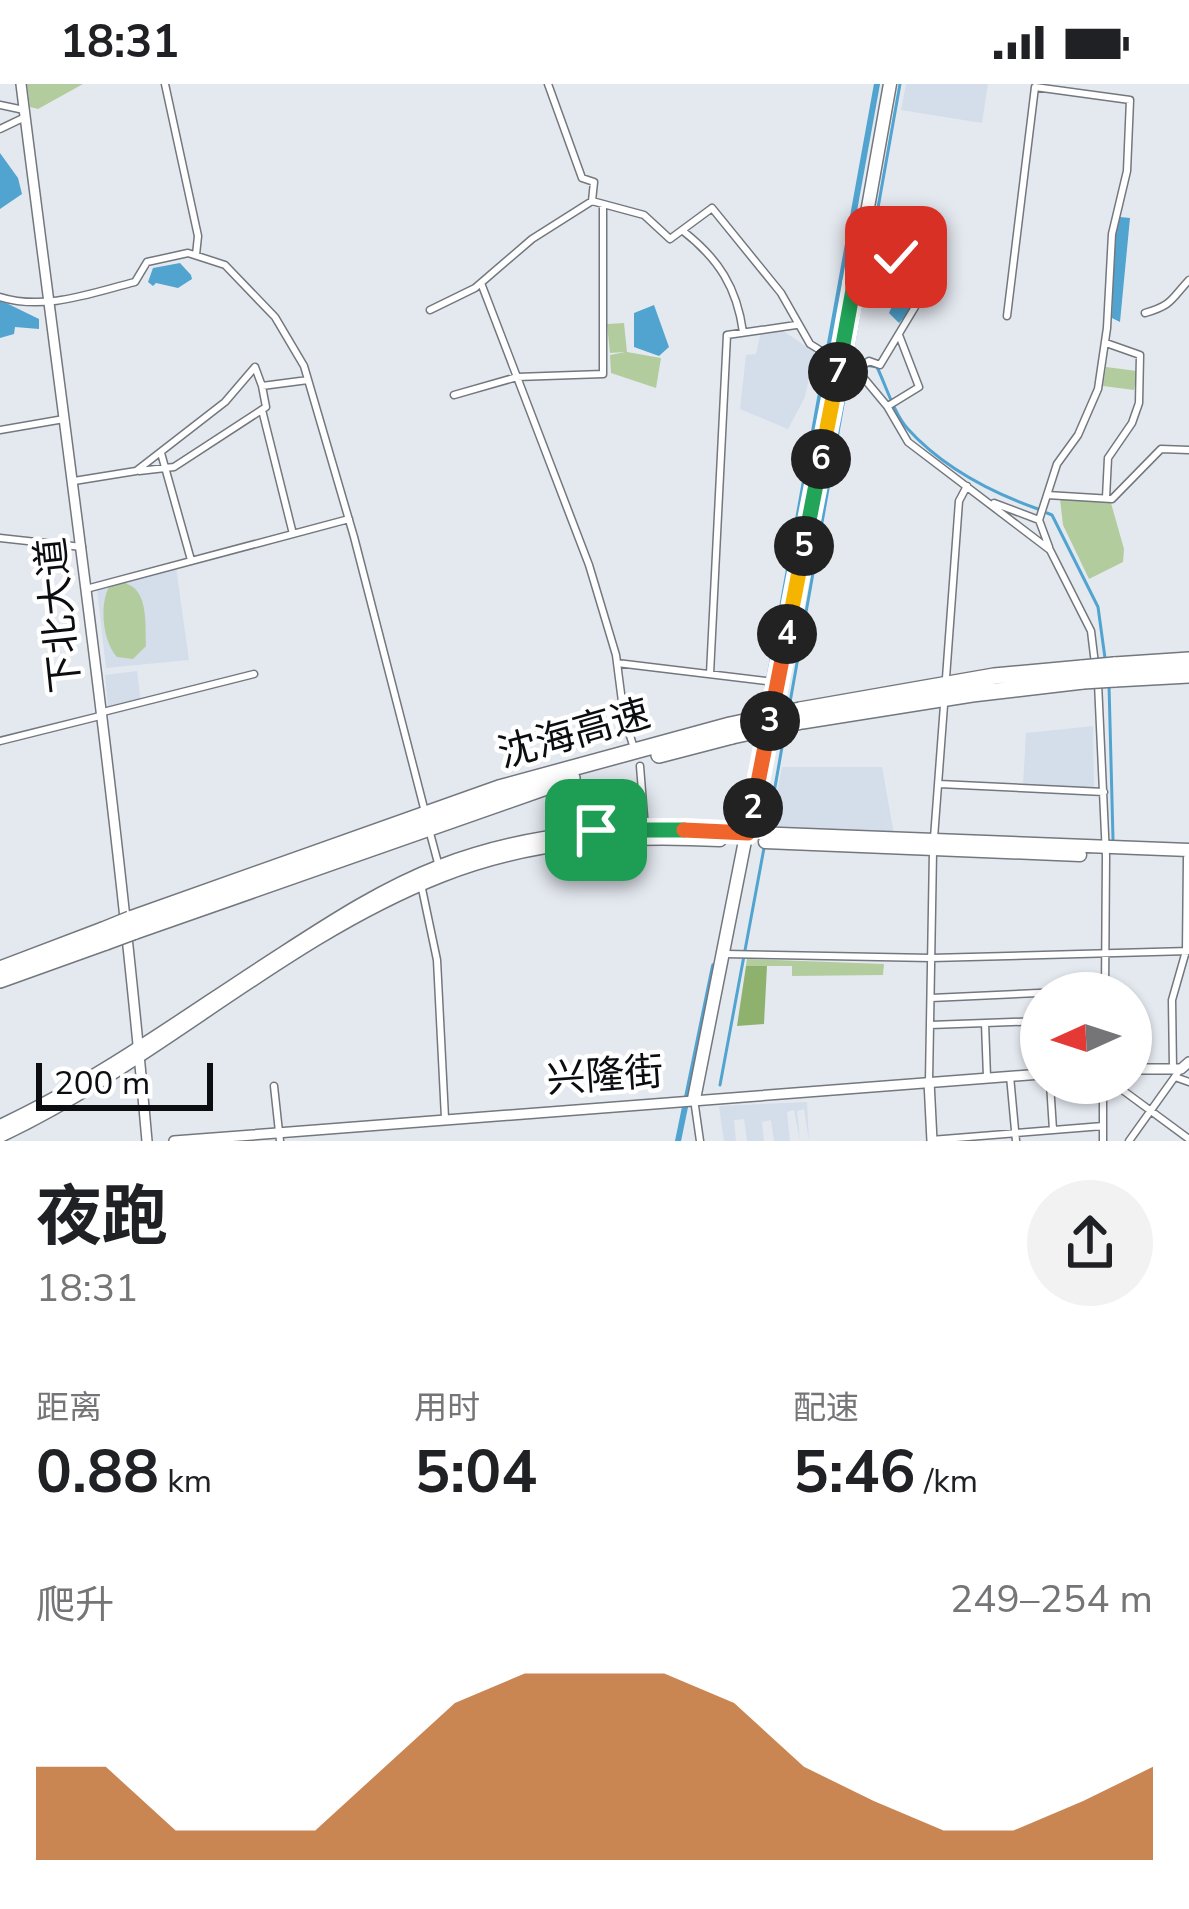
<!DOCTYPE html>
<html lang="zh">
<head>
<meta charset="utf-8">
<style>
	:root { --surface:#fff; --page:#f2f2f2; --text:#202124; --muted:#757577; --accent:#b45309 }
	body { margin:0; font-family:"Nunito Sans","Noto Sans SC",sans-serif; background:var(--page); color:var(--text); height:100vh; display:flex; flex-direction:column; font-size:45px; white-space:nowrap }
	* { box-sizing:border-box; margin:0 }
	p { font-size:39px; color:var(--muted) }
	.icon { flex:none; width:66px; height:66px; fill:none; stroke:currentColor; stroke-width:2; stroke-linecap:round; stroke-linejoin:round }
	.map { position:relative; height:1057px; overflow:hidden }
	.panel { display:flex; flex-direction:column; background:var(--surface); flex:1 }
	.panel>* { flex:none }
	.needle { width:78px; rotate:267deg }
	.tools { position:absolute; left:1020px; top:888px; display:grid; gap:24px }
	.tools a { display:grid; place-items:center; width:132px; height:132px; border-radius:50%; background:var(--surface); box-shadow:0 3px 9px #0004; font-size:60px }
	.scale { position:absolute; left:36px; bottom:30px; width:177px; box-sizing:border-box; padding-left:12px; border:6px solid #0c0d10; border-top:0; font-size:33px; line-height:42px; white-space:nowrap; color:#0c0d10; -webkit-text-stroke:9px #fff; paint-order:stroke }
	.pin { position:absolute; display:grid; place-items:center; width:102px; height:102px; color:#fff; margin:-51px; border-radius:24px; box-shadow:0 6px 18px #0006 }
	.km { position:absolute; width:60px; height:60px; margin:-30px; border-radius:50%; background:#222; color:#fff; font-size:33px; line-height:60px; text-align:center }
	.round { display:grid; place-items:center; flex:none; width:126px; height:126px; border-radius:63px; background:var(--page) }
	.head { display:flex; align-items:center; justify-content:space-between; height:204px; padding:0 36px }
	h1 { font-size:66px; font-weight:700; line-height:90px }
	.metrics { display:grid; grid-template-columns:repeat(3,1fr); gap:18px; height:204px; padding:12px 36px }
	.metrics div { display:grid; align-content:center }
	.metrics b { font-size:60px; font-weight:700 }
	.metrics small { font-size:33px; font-weight:400 }
	.metrics p { font-size:33px }
	.chart { height:336px; padding:24px 36px }
	.chart p { display:flex; justify-content:space-between }
	.chart svg { width:100%; height:216px; margin-top:12px; fill:var(--accent); opacity:.7 }
	.status { display:flex; justify-content:space-between; align-items:center; height:84px; padding:0 60px; background:var(--surface); direction:ltr }
	.status svg { height:33px; fill:currentColor }
	.map>svg:first-child { display:block }
	.built { fill:#d4ddea }
	.green { fill:#b2cc9e }
	.forest { fill:#8eb26d }
	.water { fill:#51a4d0 }
	.lines { fill:none; stroke-linecap:round; stroke-linejoin:round }
	.stream { stroke:#51a4d0; stroke-width:3 }
	.canal { stroke:#51a4d0; stroke-width:6 }
	.street-casing { stroke:#73777e; stroke-width:9 }
	.secondary-casing { stroke:#73777e; stroke-width:12 }
	.primary-casing { stroke:#73777e; stroke-width:15 }
	.highway-casing { stroke:#73777e; stroke-width:18 }
	.street { stroke:#fff; stroke-width:6 }
	.secondary { stroke:#fff; stroke-width:9 }
	.primary { stroke:#fff; stroke-width:12 }
	.highway { stroke:#fff; stroke-width:15 }
	.highway-bridge-casing { stroke:#73777e; stroke-width:18; stroke-linecap:butt }
	.highway-bridge { stroke:#fff; stroke-width:15 }
	.split-1-casing { stroke:#fff; stroke-width:24 }
	.split-2-casing { stroke:#fff; stroke-width:24 }
	.split-3-casing { stroke:#fff; stroke-width:24 }
	.split-4-casing { stroke:#fff; stroke-width:24 }
	.split-5-casing { stroke:#fff; stroke-width:24 }
	.split-6-casing { stroke:#fff; stroke-width:24 }
	.split-7-casing { stroke:#fff; stroke-width:24 }
	.split-8-casing { stroke:#fff; stroke-width:24 }
	.split-9-casing { stroke:#fff; stroke-width:24 }
	.split-1 { stroke:#22a559; stroke-width:15 }
	.split-2 { stroke:#f0652b; stroke-width:15 }
	.split-3 { stroke:#f0652b; stroke-width:15 }
	.split-4 { stroke:#f0652b; stroke-width:15 }
	.split-5 { stroke:#f5b400; stroke-width:15 }
	.split-6 { stroke:#22a559; stroke-width:15 }
	.split-7 { stroke:#f5b400; stroke-width:15 }
	.split-8 { stroke:#22a559; stroke-width:15 }
	.split-9 { stroke:#f5b400; stroke-width:15 }
	.labels { text-anchor:middle; dominant-baseline:central; stroke-width:9; stroke-linejoin:round; paint-order:stroke }
	.street-label { font-size:39px; fill:#0c0d10; stroke:#fff }
</style>
</head>
<body>
<div class="status"><b>18:31</b><svg viewBox="0 0 49 12"><path d="M0 12V9h3v3zM5 12V6h3v6zM10 12V3h3v9zM15 12V0h3v12zM26 1h20v11H26zM47 4h2v5h-2z"/></svg></div>
<div class="map">
<svg width="1189" height="1057" viewBox="0 0 1189 1057">
	<rect width="100%" height="100%" fill="#e4e9f0"/>
	<path class="built" d="M 906,0 L 988,0 L 982,39 L 901,26 Z
		M 782,246 L 814,268 L 805,313 L 788,345 L 740,325 L 746,271 L 756,270 L 761,247 Z
		M 176,483 L 189,576 L 106,584 L 97,505 Z
		M 137,587 L 141,619 L 108,623 L 105,591 Z
		M 1093,642 L 1094,704 L 1023,701 L 1026,649 Z
		M 782,683 L 882,683 L 894,750 L 769,746 Z
		M 807,1018 L 809,1057 L 804,1025 L 797,1027 L 800,1057 L 794,1026 L 787,1028 L 790,1057 L 774,1057 L 771,1036 L 762,1038 L 764,1057 L 747,1057 L 744,1035 L 734,1036 L 736,1057 L 724,1057 L 719,1022 Z"/>
	<path class="green" d="M 27,0 L 83,0 L 38,25 L 30,23 Z
		M 624,239 L 627,268 L 661,274 L 656,304 L 611,289 L 610,271 L 625,268 L 610,269 L 607,240 Z
		M 1106,283 L 1137,287 L 1134,306 L 1103,302 Z
		M 1060,415 L 1111,419 L 1124,465 L 1123,478 L 1089,495 L 1063,441 Z
		M 121,498 C 149,503 145,537 146,562 L 133,575 L 117,573 C 103,558 99,522 109,503 Z
		M 747,875 L 884,880 L 883,891 L 792,892 L 792,882 L 746,882 Z"/>
	<path class="forest" d="M 746,882 L 767,882 L 764,940 L 737,942 Z"/>
	<path class="water" d="M 0,69 L 18,94 L 22,110 L 0,125 Z
		M 1120,133 L 1130,134 L 1120,238 L 1112,234 L 1114,152 Z
		M 180,179 L 191,191 L 192,195 L 178,204 L 156,199 L 153,202 L 148,198 L 153,184 Z
		M 904,196 L 916,196 L 911,226 L 899,239 L 889,229 Z
		M 0,216 L 39,235 L 39,245 L 15,243 L 14,250 L 0,254 Z
		M 654,221 L 669,263 L 659,272 L 634,263 L 634,229 Z"/>
	<g class="lines">
		<path class="stream" d="M 853,279 L 877,283 C 886,302 894,329 907,344 C 942,383 990,408 1038,425
			M 1047,429 L 1052,431 L 1098,523 L 1105,574
			M 1109,601 L 1113,755
			M 789,624 L 900,0
			M 768,743 L 785,646
			M 720,1001 L 764,764"/>
		<path class="canal" d="M 762,634 L 877,0
			M 749,705 L 760,647
			M 678,1057 L 714,882"/>
		<g class="street-casing">
			<path id="street" d="M 165,0 L 198,152 L 196,171
				M 548,0 L 582,94 L 594,98 L 592,117
				M 0,21 L 24,26
				M 0,45 L 23,34
				M 683,147 C 719,175 737,204 743,248
				M 481,199 L 589,481 L 616,571 L 624,633 L 633,661
				M 0,213 C 45,227 91,209 135,198 L 147,178 L 188,169 L 225,181 L 275,233 L 304,282 L 354,453 L 424,724
				M 430,226 L 475,204 L 532,155 L 592,117 L 644,131 L 670,155 L 712,124 L 781,209 L 810,260 L 862,292 L 887,322 L 908,358 L 1050,466 L 1091,547 L 1095,580
				M 1145,229 C 1173,221 1171,215 1189,196
				M 1007,232 L 1035,3 L 1130,16 L 1127,87 L 1112,150 L 1107,244 L 1098,305 L 1078,351 L 1057,380 L 1039,436
				M 854,288 L 869,277 L 880,281 L 915,223 L 920,191 L 896,173 L 860,167
				M 454,311 L 517,293 L 603,290 L 603,120
				M 888,322 L 919,303 L 899,251
				M 262,326 L 293,450
				M 0,346 L 64,335
				M 161,369 L 191,476
				M 139,387 L 174,383 L 266,323 L 262,302
				M 74,397 L 136,387 L 225,318 L 255,283 L 262,302 L 308,296
				M 1047,411 L 1112,415 L 1161,365 L 1189,366
				M 1106,414 L 1108,374 L 1132,339 L 1139,319 L 1140,271 L 1106,259
				M 994,419 L 1039,436 L 1049,463
				M 0,454 L 82,463
				M 86,505 L 349,435
				M 617,579 L 774,598
				M 710,590 L 727,251 L 796,241
				M 946,594 L 959,417 L 967,402
				M 1098,599 L 1106,772 L 1105,909
				M 103,628 L 254,590
				M 0,657 L 100,632
				M 640,682 L 645,745
				M 939,700 L 1104,708
				M 430,749 L 438,779
				M 934,754 L 944,621
				M 421,800 L 437,876 L 445,1034
				M 725,870 L 931,874 L 1189,867
				M 931,914 L 1105,906
				M 985,939 L 1041,937
				M 930,941 L 985,939 L 987,993
				M 1173,984 L 1172,916 L 1186,867 L 1187,774
				M 1010,992 L 1016,1057
				M 1175,993 L 1189,998
				M 929,997 L 933,767
				M 1050,999 L 1053,1046
				M 1091,999 L 1103,1011 L 1103,1057
				M 1113,999 L 1189,1055
				M 274,1002 L 280,1057
				M 694,1015 L 700,1057
				M 931,1056 L 1103,1042
				M 1129,1057 L 1179,987"/>
		</g>
		<g class="secondary-casing">
			<path id="secondary" d="M 21,0 C 65,352 116,704 147,1057
				M 1131,985 L 1181,985 L 1189,978
				M 929,997 L 932,1057
				M 174,1057 L 1041,990"/>
		</g>
		<g class="primary-casing">
			<path id="primary" d="M 765,758 L 1080,771
				M 694,1015 L 848,235 L 890,0
				M 0,1042 C 99,996 188,930 280,871 C 331,838 383,804 440,782 C 508,756 581,745 655,745 L 1189,766
				M 0,1052 C 155,979 282,855 441,792 C 531,756 625,751 720,756"/>
		</g>
		<g class="highway-casing">
			<path id="highway" d="M 1114,581 L 1189,576
				M 1115,595 L 1189,591
				M 800,626 L 994,592 L 1082,584
				M 802,637 L 972,610 L 1083,597
				M 659,671 L 732,652
				M 130,835 L 499,704 L 730,641
				M 133,848 L 572,694
				M 0,885 L 103,846
				M 0,896 L 106,858"/>
		</g>
		<use href="#street" class="street"/>
		<use href="#secondary" class="secondary"/>
		<use href="#primary" class="primary"/>
		<use href="#highway" class="highway"/>
		<g class="highway-bridge-casing">
			<path id="highway-bridge" d="M 1082,584 L 1114,581
				M 1083,597 L 1115,595
				M 730,641 L 800,626
				M 732,652 L 802,637
				M 103,846 L 130,835
				M 106,858 L 133,848"/>
		</g>
		<use href="#highway-bridge" class="highway-bridge"/>
	</g>
	<g class="lines">
		<g class="split-1-casing">
			<path id="split-1" d="M 596,746 L 684,746"/>
		</g>
		<g class="split-2-casing">
			<path id="split-2" d="M 684,746 L 748,749 L 753,724"/>
		</g>
		<g class="split-3-casing">
			<path id="split-3" d="M 753,724 L 770,637"/>
		</g>
		<g class="split-4-casing">
			<path id="split-4" d="M 770,637 L 787,550"/>
		</g>
		<g class="split-5-casing">
			<path id="split-5" d="M 787,550 L 804,462"/>
		</g>
		<g class="split-6-casing">
			<path id="split-6" d="M 804,462 L 821,375"/>
		</g>
		<g class="split-7-casing">
			<path id="split-7" d="M 821,375 L 838,288"/>
		</g>
		<g class="split-8-casing">
			<path id="split-8" d="M 838,288 L 854,200"/>
		</g>
		<g class="split-9-casing">
			<path id="split-9" d="M 854,200 L 860,167 L 896,173"/>
		</g>
		<use href="#split-1" class="split-1"/>
		<use href="#split-2" class="split-2"/>
		<use href="#split-3" class="split-3"/>
		<use href="#split-4" class="split-4"/>
		<use href="#split-5" class="split-5"/>
		<use href="#split-6" class="split-6"/>
		<use href="#split-7" class="split-7"/>
		<use href="#split-8" class="split-8"/>
		<use href="#split-9" class="split-9"/>
	</g>
	<g class="labels">
		<g class="street-label">
			<text transform="translate(59 531) rotate(-96)">下北大道</text>
			<text transform="translate(574 650) rotate(-16)">沈海高速</text>
			<text transform="translate(605 992) rotate(-4)">兴隆街</text>
		</g>
	</g>
</svg>
<div class="tools">
<a><svg class="needle" viewBox="-14 -14 28 28"><path d="M0-13l5 13h-10z" fill="#e53935"/><path d="M0 13l5-13h-10z" fill="#757577"/></svg></a>
</div>
<div class="scale">200 m</div>
<div class="pin" style="left:596px;top:746px;background:#1e9e55"><svg class="icon" aria-label="arrive" viewBox="0 0 24 24"><path d="M6 21V4h12l-3 4 3 4H6"/></svg></div>
<div class="pin" style="left:896px;top:173px;background:#d93025"><svg class="icon" aria-label="check" viewBox="0 0 24 24"><path d="M5 12l5 5 9-10"/></svg></div>
<b class="km" style="left:753px;top:724px">2</b>
<b class="km" style="left:770px;top:637px">3</b>
<b class="km" style="left:787px;top:550px">4</b>
<b class="km" style="left:804px;top:462px">5</b>
<b class="km" style="left:821px;top:375px">6</b>
<b class="km" style="left:838px;top:288px">7</b>
</div>
<section class="panel">
<div class="head"><div><h1>夜跑</h1><p>18:31</p></div><a class="round"><svg class="icon" aria-label="share" viewBox="0 0 24 24"><path d="M12 15V3M7 8l5-5 5 5M5 13v7h14v-7"/></svg></a></div>
<div class="metrics">
<div><p>距离</p><b>0.88<small> km</small></b></div>
<div><p>用时</p><b>5:04</b></div>
<div><p>配速</p><b>5:46<small> /km</small></b></div>
</div>
<div class="chart"><p><span>爬升</span>249–254 m</p>
<svg viewBox="0 0 160 44" preserveAspectRatio="none"><path d="M0 44V25L10 25L20 38L30 38L40 38L50 25L60 12L70 6L80 6L90 6L100 12L110 25L120 32L130 38L140 38L150 32L160 25V44z"/></svg>
</div>
</section>
</body>
</html>
